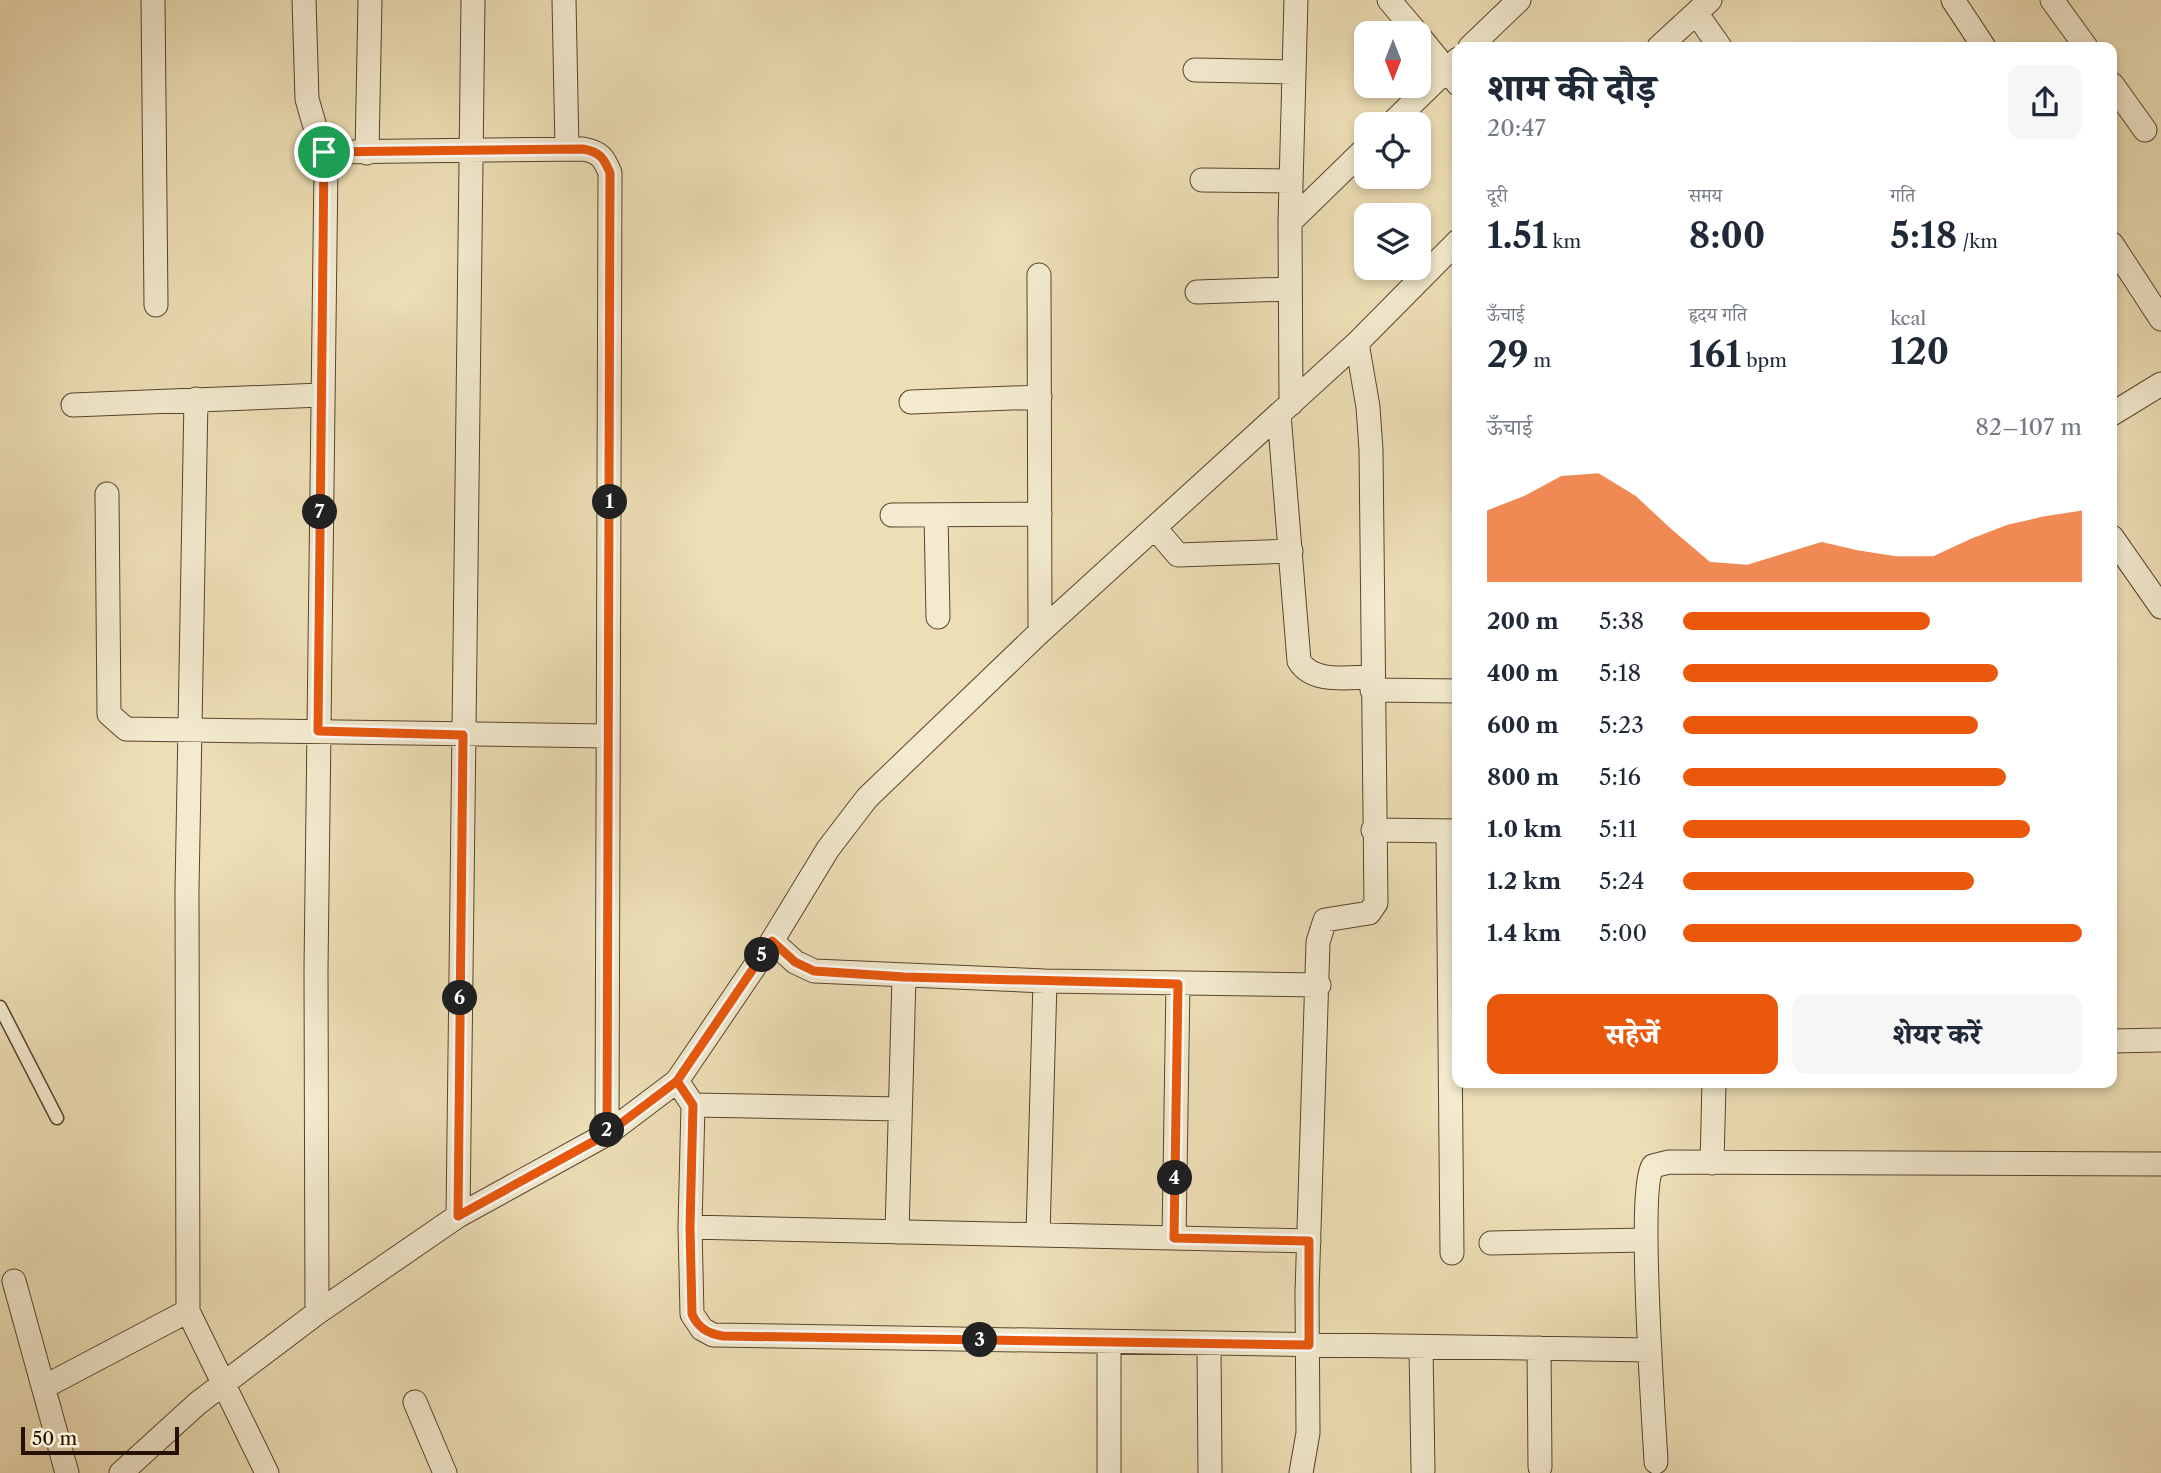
<!DOCTYPE html>
<html lang="hi">
<head>
<meta charset="utf-8">
<style>
	:root { --surface:#fff; --page:#f6f6f7; --text:#1f2937; --muted:#747a83; --accent:#ea580c }
	body { margin:0; font-family:"Libre Caslon Text","Noto Serif Devanagari",serif; background:var(--page); color:var(--text); height:100vh; display:flex; flex-direction:column; font-size:26px; white-space:nowrap }
	* { box-sizing:border-box; margin:0 }
	p { font-size:23px; color:var(--muted) }
	.icon { flex:none; width:38px; height:38px; fill:none; stroke:currentColor; stroke-width:2; stroke-linecap:round; stroke-linejoin:round }
	.map { position:relative; flex:1; overflow:hidden }
	.details { position:absolute; left:1452px; top:42px; width:665px; height:1046px; display:flex; flex-direction:column; background:var(--surface); border-radius:14px; box-shadow:0 4px 10px #0003 }
	.details>* { flex:none }
	.needle { width:46px; rotate:180deg }
	.buttons { position:absolute; left:1354px; top:21px; display:grid; gap:14px }
	.buttons a { display:grid; place-items:center; width:77px; height:77px; border-radius:14px; background:var(--surface); box-shadow:0 4px 10px #0003; font-size:35px }
	.scale { position:absolute; left:21px; bottom:18px; width:158px; box-sizing:border-box; padding-left:7px; border:4px solid #251101; border-top:0; font-size:19px; line-height:24px; white-space:nowrap; color:#251101; -webkit-text-stroke:5px #f3eacf; paint-order:stroke }
	.pin { position:absolute; display:grid; place-items:center; width:60px; height:60px; color:#fff; margin:-30px; border:4px solid #fff; border-radius:50%; box-shadow:0 2px 7px #0007 }
	.km { position:absolute; width:35px; height:35px; margin:-18px; border-radius:50%; background:#222; color:#fff; font-size:19px; line-height:35px; text-align:center }
	.round { display:grid; place-items:center; flex:none; width:74px; height:74px; border-radius:14px; background:var(--page) }
	.head { display:flex; align-items:center; justify-content:space-between; height:119px; padding:0 35px }
	h1 { font-size:38px; font-weight:800; line-height:52px }
	.stats { display:grid; grid-template-columns:repeat(3,1fr); gap:10px; height:119px; padding:7px 35px }
	.stats div { display:grid; align-content:center }
	.stats b { font-size:35px; font-weight:800 }
	.stats small { font-size:19px; font-weight:400 }
	.stats p { font-size:19px }
	.chart { height:196px; padding:14px 35px }
	.chart p { display:flex; justify-content:space-between }
	.chart svg { width:100%; height:126px; margin-top:7px; fill:var(--accent); opacity:.7 }
	.action { display:flex; gap:14px; margin-top:auto; padding:14px 35px }
	.action a { flex:1; height:80px; border-radius:14px; background:var(--accent); color:#fff; font-size:28px; font-weight:800; line-height:80px; text-align:center }
	.action a+a { background:var(--page); color:var(--text) }
	ul { padding:0 35px; list-style:none; font-size:23px }
	li { display:grid; grid-template-columns:112px 84px 1fr; align-items:center; height:52px }
	li i { height:18px; border-radius:9px; background:var(--accent) }
	.map>svg:first-child { display:block }
	.lines { fill:none; stroke-linecap:round; stroke-linejoin:round }
	.service-casing { stroke:#57442e; stroke-width:15 }
	.minor-casing { stroke:#57442e; stroke-width:25 }
	.service { stroke:#f3eacf; stroke-width:12 }
	.minor { stroke:#f3eacf; stroke-width:23 }
	.route-casing { stroke:#fff; stroke-width:14 }
	.route { stroke:#ea580c; stroke-width:9 }
</style>
</head>
<body>
<div class="map">
<svg width="2161" height="1473" viewBox="0 0 2161 1473">
	<rect width="100%" height="100%" fill="#eddeb5"/>
	<filter id="stains"><feTurbulence type="fractalNoise" baseFrequency=".00286" numOctaves="4"/><feColorMatrix values="0 0 0 0 .2 0 0 0 0 .09 0 0 0 0 .02 0 0 0 .5 -.17"/></filter>
	<radialGradient id="worn" r=".72"><stop offset=".6" stop-color="#630" stop-opacity="0"/><stop offset="1" stop-color="#630" stop-opacity=".3"/></radialGradient>
	<g class="lines">
		<g class="service-casing">
			<path id="service" d="M 0,1007 L 57,1118"/>
		</g>
		<g class="minor-casing">
			<path id="minor" d="M 153,0 L 156,305
				M 304,0 L 307,99 L 326,165 L 316,970 L 317,1313
				M 564,0 L 567,149
				M 1389,0 L 1417,33
				M 1953,0 L 1984,47
				M 2052,0 L 2086,47
				M 1696,13 L 1720,47
				M 1419,36 L 1458,84
				M 1470,47 L 1519,0
				M 1659,47 L 1710,0
				M 1195,70 L 1294,72
				M 2112,84 L 2145,130
				M 1391,124 L 1458,59
				M 324,152 L 583,149 C 600,152 604,158 610,173 L 607,1134
				M 367,153 L 370,0
				M 1202,180 L 1291,181
				M 1290,222 L 1367,147
				M 2112,244 L 2161,319
				M 1039,275 L 1040,632
				M 1197,292 L 1290,289
				M 196,399 L 187,890 L 188,1311 L 267,1473
				M 911,402 L 1040,397
				M 1291,404 L 1290,222 L 1296,0
				M 73,405 L 321,395
				M 1279,414 L 1299,661 C 1313,684 1348,677 1372,677
				M 2112,414 L 2161,384
				M 107,494 L 109,714 L 126,729 L 608,736
				M 892,515 L 1040,514
				M 936,515 L 938,617
				M 1155,528 L 1178,555 L 1291,551
				M 2112,537 L 2161,607
				M 1372,690 L 1458,691
				M 1373,830 L 1458,831
				M 1448,831 L 1452,1253
				M 772,941 L 795,962 L 814,971 L 1045,981 L 1319,985
				M 2112,1041 L 2161,1040
				M 677,1081 L 693,1105 L 690,1227 L 692,1314 L 702,1329 L 713,1335 L 1650,1350
				M 693,1105 L 900,1109
				M 1712,1163 L 1714,1083
				M 458,1216 L 473,0
				M 690,1227 L 1309,1241
				M 897,1232 L 904,977
				M 1038,1235 L 1045,981
				M 1174,1238 L 1178,984
				M 1491,1243 L 1646,1240
				M 14,1281 L 67,1473
				M 1209,1345 L 1210,1473
				M 1421,1347 L 1423,1470
				M 1539,1348 L 1540,1467
				M 44,1387 L 188,1311
				M 415,1402 L 445,1473
				M 1656,1462 C 1654,1420 1637,1189 1653,1166 L 1669,1162 L 2161,1164
				M 121,1473 L 198,1403 L 317,1313 L 458,1216 L 607,1134 L 677,1081 L 772,941 L 828,849 L 867,798 L 1040,632 L 1357,343 L 1458,241
				M 1109,1473 L 1109,1342
				M 1301,1473 L 1308,1433 L 1307,1293 L 1318,942 L 1325,920 L 1369,913 L 1376,903 L 1371,450 L 1368,407 L 1357,343"/>
		</g>
		<use href="#service" class="service"/>
		<use href="#minor" class="minor"/>
	</g>
	<g class="lines">
		<g class="route-casing">
			<path id="route" d="M 324,152 L 583,149 C 600,152 604,158 610,173 L 607,1134 L 677,1081 L 693,1105 L 690,1227 L 692,1314 C 698,1328 708,1334 723,1336 L 1309,1345 L 1309,1241 L 1174,1238 L 1178,984 L 904,977 L 814,971 L 795,962 L 772,941 L 677,1081 L 607,1134 L 458,1216 L 463,735 L 318,731 L 324,152"/>
		</g>
		<use href="#route" class="route"/>
	</g>
	<rect width="100%" height="100%" filter="url(#stains)"/>
	<rect width="100%" height="100%" fill="url(#worn)"/>
</svg>
<div class="buttons">
<a><svg class="needle" viewBox="-14 -14 28 28"><path d="M0-13l5 13h-10z" fill="#e53935"/><path d="M0 13l5-13h-10z" fill="#747a83"/></svg></a>
<a><svg class="icon" aria-label="locate" viewBox="0 0 24 24"><circle cx="12" cy="12" r="6"/><path d="M12 2v4M12 18v4M2 12h4M18 12h4"/></svg></a>
<a><svg class="icon" aria-label="layers" viewBox="0 0 24 24"><path d="M12 4l9 5-9 5-9-5zM3 14l9 5 9-5"/></svg></a>
</div>
<div class="scale">50 m</div>
<div class="pin" style="left:324px;top:152px;background:#1e9e55"><svg class="icon" aria-label="arrive" viewBox="0 0 24 24"><path d="M6 21V4h12l-3 4 3 4H6"/></svg></div>
<b class="km" style="left:610px;top:502px">1</b>
<b class="km" style="left:607px;top:1130px">2</b>
<b class="km" style="left:980px;top:1340px">3</b>
<b class="km" style="left:1175px;top:1178px">4</b>
<b class="km" style="left:762px;top:955px">5</b>
<b class="km" style="left:460px;top:998px">6</b>
<b class="km" style="left:320px;top:512px">7</b>
<section class="details">
<div class="head"><div><h1>शाम की दौड़</h1><p>20:47</p></div><a class="round"><svg class="icon" aria-label="share" viewBox="0 0 24 24"><path d="M12 15V3M7 8l5-5 5 5M5 13v7h14v-7"/></svg></a></div>
<div class="stats">
<div><p>दूरी</p><b>1.51<small> km</small></b></div>
<div><p>समय</p><b>8:00</b></div>
<div><p>गति</p><b>5:18<small> /km</small></b></div>
</div>
<div class="stats">
<div><p>ऊँचाई</p><b>29<small> m</small></b></div>
<div><p>हृदय गति</p><b>161<small> bpm</small></b></div>
<div><p>kcal</p><b>120</b></div>
</div>
<div class="chart"><p><span>ऊँचाई</span>82–107 m</p>
<svg viewBox="0 0 160 44" preserveAspectRatio="none"><path d="M0 44V19L10 14L20 7L30 6L40 14L50 26L60 37L70 38L80 34L90 30L100 33L110 35L120 35L130 29L140 24L150 21L160 19V44z"/></svg>
</div>
<ul>
<li><b>200 m</b>5:38<i style="width:62%"></i></li>
<li><b>400 m</b>5:18<i style="width:79%"></i></li>
<li><b>600 m</b>5:23<i style="width:74%"></i></li>
<li><b>800 m</b>5:16<i style="width:81%"></i></li>
<li><b>1.0 km</b>5:11<i style="width:87%"></i></li>
<li><b>1.2 km</b>5:24<i style="width:73%"></i></li>
<li><b>1.4 km</b>5:00<i style="width:100%"></i></li>
</ul>
<div class="action"><a>सहेजें</a><a>शेयर करें</a></div>
</section>
</div>
</body>
</html>
